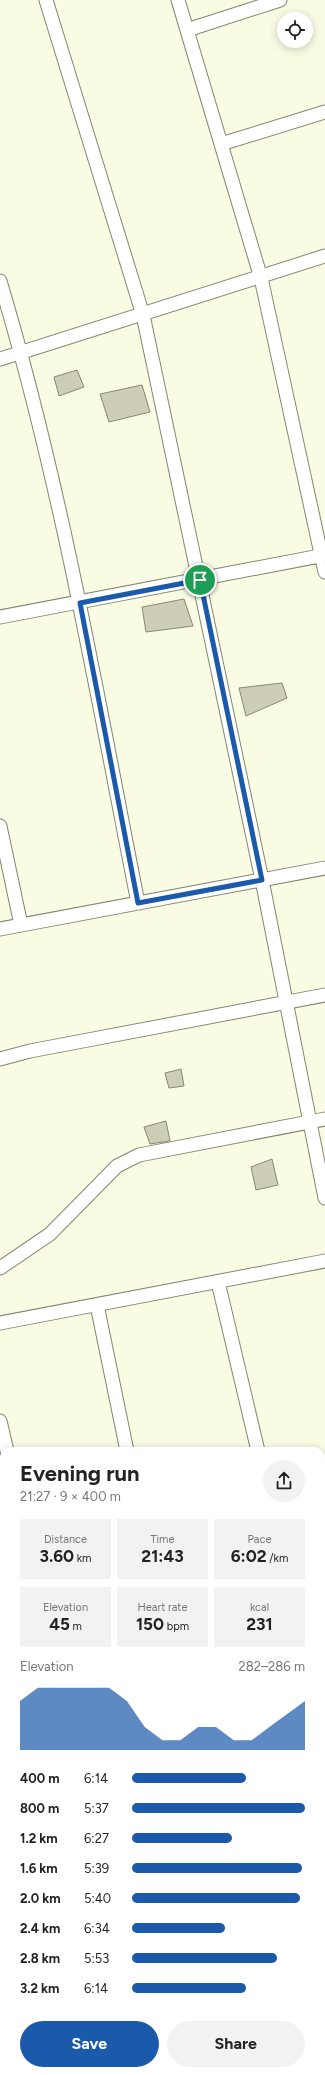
<!DOCTYPE html>
<html lang="en">
<head>
<meta charset="utf-8">
<style>
	:root { --surface:#fff; --page:#f2f2f2; --text:#222; --muted:#767676; --accent:#1b5aab }
	body { margin:0; font-family:Figtree,sans-serif; background:var(--page); color:var(--text); height:100vh; display:flex; flex-direction:column; font-size:15px; white-space:nowrap }
	* { box-sizing:border-box; margin:0 }
	p { font-size:13px; color:var(--muted) }
	.icon { flex:none; width:22px; height:22px; fill:none; stroke:currentColor; stroke-width:2; stroke-linecap:round; stroke-linejoin:round }
	.map { position:relative; flex:1; overflow:hidden }
	.sheet { position:absolute; left:0px; top:1447px; width:325px; height:628px; display:flex; flex-direction:column; background:var(--surface); border-radius:12px 12px 0 0; box-shadow:0 2px 10px #0003 }
	.sheet>* { flex:none }
	.buttons { position:absolute; left:277px; top:12px; display:grid; gap:8px }
	.buttons a { display:grid; place-items:center; width:36px; height:36px; border-radius:50%; background:var(--surface); box-shadow:0 2px 10px #0003; font-size:20px }
	.pin { position:absolute; display:grid; place-items:center; width:34px; height:34px; color:#fff; margin:-17px; border:2px solid #fff; border-radius:50%; box-shadow:0 1px 4px #0007 }
	.round { display:grid; place-items:center; flex:none; width:42px; height:42px; border-radius:21px; background:var(--page) }
	.head { display:flex; align-items:center; justify-content:space-between; height:68px; padding:0 20px }
	h1 { font-size:22px; font-weight:700; line-height:30px }
	.metrics { display:grid; grid-template-columns:repeat(3,1fr); gap:6px; height:68px; padding:4px 20px }
	.metrics div { display:grid; align-content:center; border-radius:0px; background:var(--page); text-align:center }
	.metrics b { font-size:17px; font-weight:700 }
	.metrics small { font-size:11px; font-weight:400 }
	.metrics p { font-size:11px }
	.chart { height:112px; padding:8px 20px }
	.chart p { display:flex; justify-content:space-between }
	.chart svg { width:100%; height:72px; margin-top:4px; fill:var(--accent); opacity:.7 }
	.cta { display:flex; gap:8px; margin-top:auto; padding:8px 20px }
	.cta a { flex:1; height:46px; border-radius:24px; background:var(--accent); color:#fff; font-size:16px; font-weight:700; line-height:46px; text-align:center }
	.cta a+a { background:var(--page); color:var(--text) }
	ul { padding:0 20px; list-style:none; font-size:13px }
	li { display:grid; grid-template-columns:64px 48px 1fr; align-items:center; height:30px }
	li i { height:10px; border-radius:5px; background:var(--accent) }
	.map>svg:first-child { display:block }
	.building { fill:#ceceb7; stroke:#878872 }
	.lines { fill:none; stroke-linecap:round; stroke-linejoin:round }
	.street-casing { stroke:#858670; stroke-width:15 }
	.street { stroke:#fff; stroke-width:13 }
	.route-casing { stroke:#fff; stroke-width:8 }
	.route { stroke:#1b5aab; stroke-width:5 }
</style>
</head>
<body>
<div class="map">
<svg width="325" height="2075" viewBox="0 0 325 2075">
	<rect width="100%" height="100%" fill="#fafbe3"/>
	<path class="building" d="M 77,370 L 84,387 L 59,396 L 54,377 Z
		M 142,385 L 150,412 L 109,422 L 100,394 Z
		M 184,599 L 193,626 L 146,632 L 142,607 Z
		M 282,683 L 287,698 L 246,716 L 239,688 Z
		M 181,1069 L 184,1086 L 169,1088 L 165,1073 Z
		M 166,1121 L 170,1141 L 150,1144 L 144,1127 Z
		M 272,1159 L 278,1185 L 256,1190 L 251,1167 Z"/>
	<g class="lines">
		<g class="street-casing">
			<path id="street" d="M 46,0 L 143,315 L 262,880 L 325,1198
				M 178,0 L 261,278 L 325,572
				M 187,30 L 280,0
				M 221,144 L 325,112
				M 0,281 C 61,484 97,695 138,903
				M 0,359 L 325,256
				M 0,617 L 325,555
				M 0,826 L 21,925
				M 0,929 L 325,868
				M 0,1059 L 30,1051 L 325,995
				M 0,1268 L 50,1234 L 117,1166 L 139,1155 L 325,1119
				M 218,1282 L 258,1451
				M 97,1305 L 127,1451
				M 0,1323 L 325,1261
				M 0,1421 L 7,1451
				M 321,1534 L 325,1534
				M 0,1591 L 4,1591
				M 0,1714 L 4,1714
				M 0,1832 L 4,1830
				M 321,1946 L 325,1944
				M 243,2071 L 245,2075
				M 63,2075 L 72,2071"/>
		</g>
		<use href="#street" class="street"/>
	</g>
	<g class="lines">
		<g class="route-casing">
			<path id="route" d="M 200,580 L 262,880 L 138,903 L 80,603 Z"/>
		</g>
		<use href="#route" class="route"/>
	</g>
</svg>
<div class="buttons">
<a><svg class="icon" aria-label="locate" viewBox="0 0 24 24"><circle cx="12" cy="12" r="6"/><path d="M12 2v4M12 18v4M2 12h4M18 12h4"/></svg></a>
</div>
<div class="pin" style="left:200px;top:580px;background:#1e9e55"><svg class="icon" aria-label="arrive" viewBox="0 0 24 24"><path d="M6 21V4h12l-3 4 3 4H6"/></svg></div>
<section class="sheet">
<div class="head"><div><h1>Evening run</h1><p>21:27 · 9 × 400 m</p></div><a class="round"><svg class="icon" aria-label="share" viewBox="0 0 24 24"><path d="M12 15V3M7 8l5-5 5 5M5 13v7h14v-7"/></svg></a></div>
<div class="metrics">
<div><p>Distance</p><b>3.60<small> km</small></b></div>
<div><p>Time</p><b>21:43</b></div>
<div><p>Pace</p><b>6:02<small> /km</small></b></div>
</div>
<div class="metrics">
<div><p>Elevation</p><b>45<small> m</small></b></div>
<div><p>Heart rate</p><b>150<small> bpm</small></b></div>
<div><p>kcal</p><b>231</b></div>
</div>
<div class="chart"><p><span>Elevation</span>282–286 m</p>
<svg viewBox="0 0 160 44" preserveAspectRatio="none"><path d="M0 44V14L10 6L20 6L30 6L40 6L50 6L60 14L70 30L80 38L90 38L100 30L110 30L120 38L130 38L140 30L150 22L160 14V44z"/></svg>
</div>
<ul>
<li><b>400 m</b>6:14<i style="width:66%"></i></li>
<li><b>800 m</b>5:37<i style="width:100%"></i></li>
<li><b>1.2 km</b>6:27<i style="width:58%"></i></li>
<li><b>1.6 km</b>5:39<i style="width:98%"></i></li>
<li><b>2.0 km</b>5:40<i style="width:97%"></i></li>
<li><b>2.4 km</b>6:34<i style="width:54%"></i></li>
<li><b>2.8 km</b>5:53<i style="width:84%"></i></li>
<li><b>3.2 km</b>6:14<i style="width:66%"></i></li>
</ul>
<div class="cta"><a>Save</a><a>Share</a></div>
</section>
</div>
</body>
</html>
